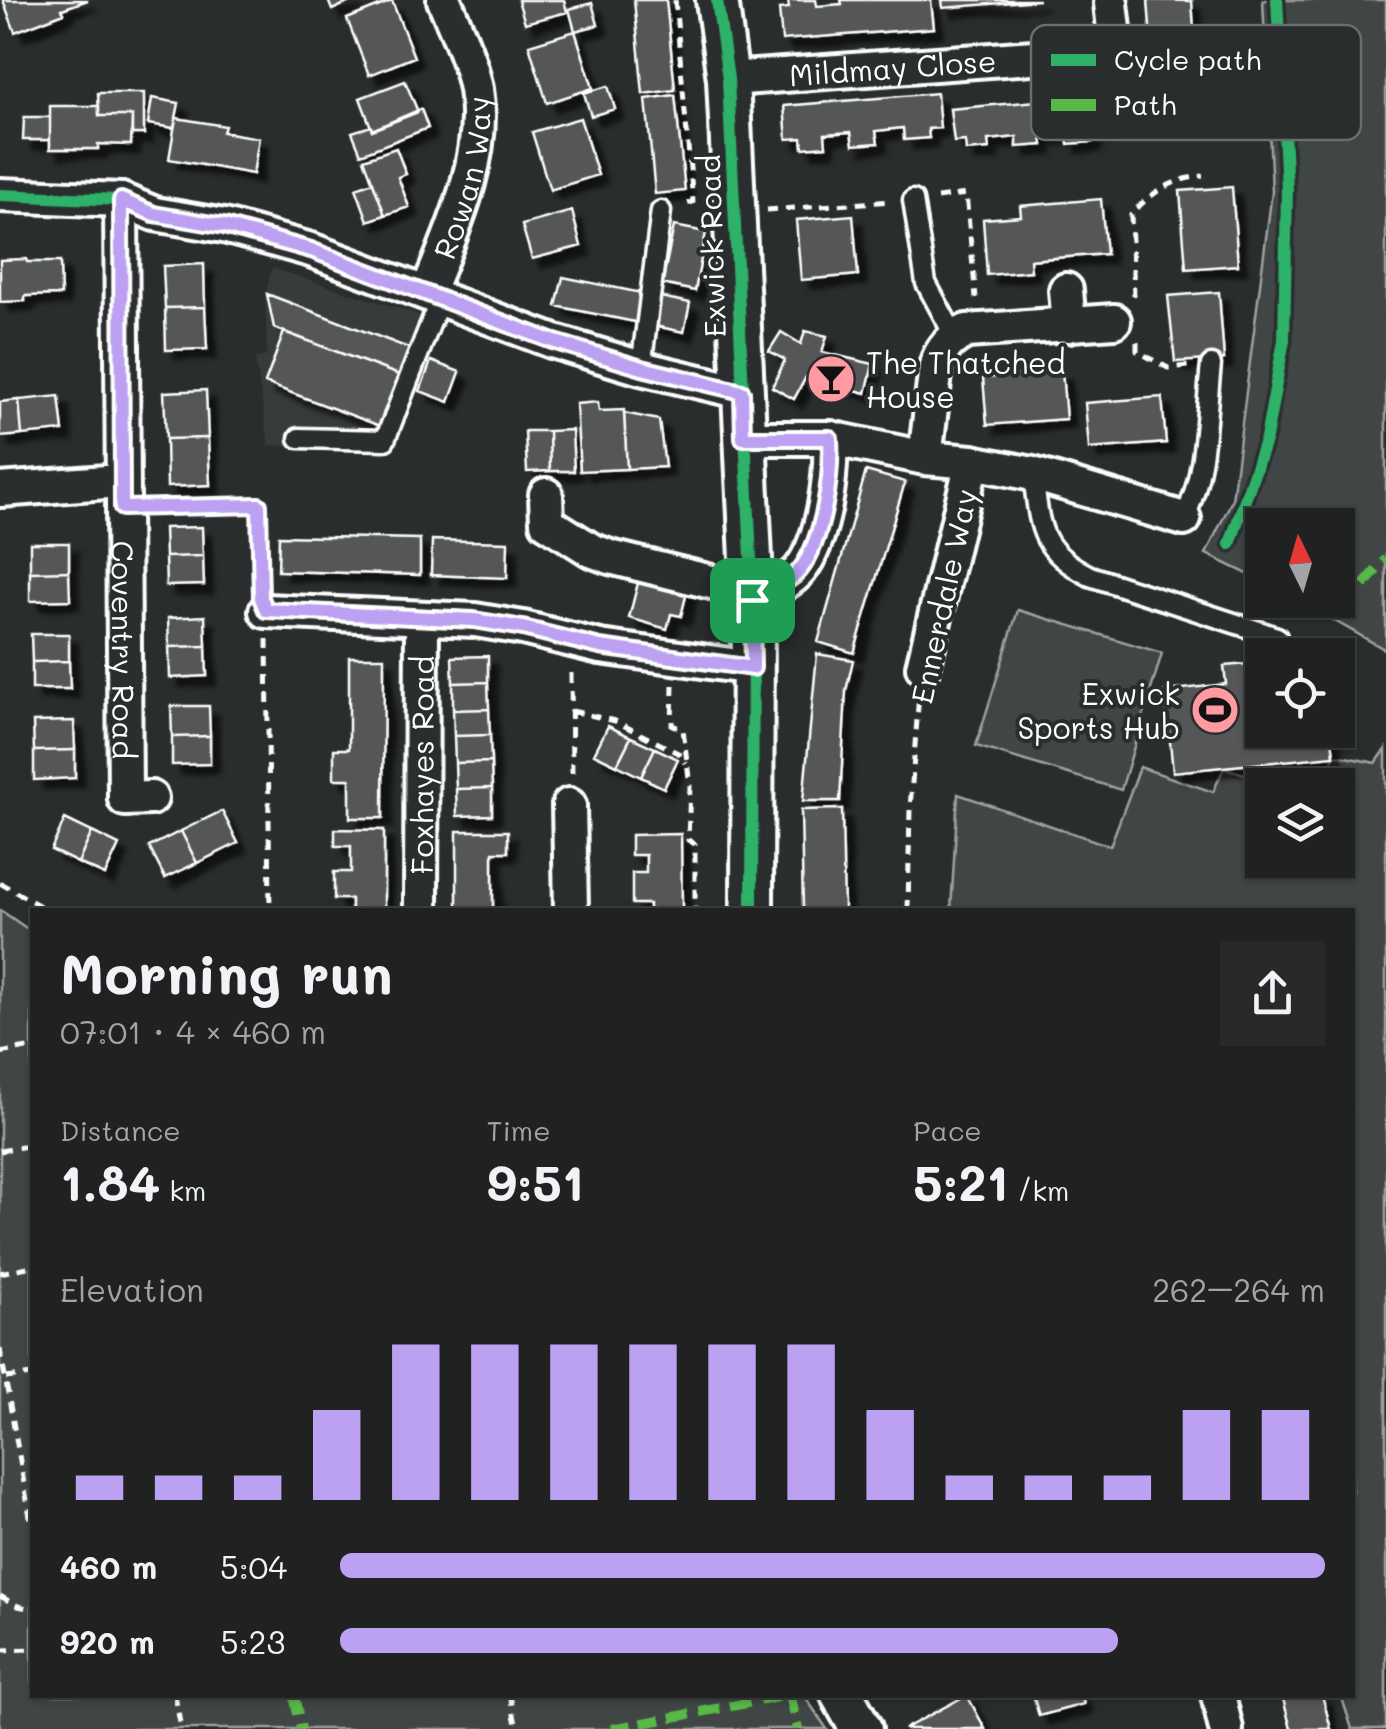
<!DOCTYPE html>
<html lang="en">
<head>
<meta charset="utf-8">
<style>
	:root { --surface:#202222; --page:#282a2a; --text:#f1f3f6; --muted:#a2a4a5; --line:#3d3f40; --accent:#bca0f2 }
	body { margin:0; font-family:Mali,sans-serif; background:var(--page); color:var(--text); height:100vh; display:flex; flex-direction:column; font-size:38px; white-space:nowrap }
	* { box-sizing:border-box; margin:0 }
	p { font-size:32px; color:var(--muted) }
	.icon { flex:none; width:55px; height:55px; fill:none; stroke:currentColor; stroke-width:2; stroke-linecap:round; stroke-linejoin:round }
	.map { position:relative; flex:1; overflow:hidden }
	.side { position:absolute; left:30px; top:908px; width:1325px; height:790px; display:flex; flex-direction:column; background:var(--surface); border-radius:0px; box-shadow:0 2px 8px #0004,0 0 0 2px var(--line) }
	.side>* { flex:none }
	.needle { width:65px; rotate:355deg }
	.fabs { position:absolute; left:1245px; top:508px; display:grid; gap:20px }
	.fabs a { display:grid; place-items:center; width:110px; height:110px; border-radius:0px; background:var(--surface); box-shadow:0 2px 8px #0004,0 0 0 2px var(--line); font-size:50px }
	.pin { position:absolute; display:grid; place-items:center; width:85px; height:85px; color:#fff; margin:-42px; border-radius:20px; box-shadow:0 5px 15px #0006 }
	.round { display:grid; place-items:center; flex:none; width:105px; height:105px; border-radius:0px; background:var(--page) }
	.overview { display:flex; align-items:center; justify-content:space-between; height:170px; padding:0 30px }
	h1 { font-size:55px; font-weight:800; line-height:75px }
	.metrics { display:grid; grid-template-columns:repeat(3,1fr); gap:15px; height:170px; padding:10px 30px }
	.metrics div { display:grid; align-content:center }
	.metrics b { font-size:50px; font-weight:800 }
	.metrics small { font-size:28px; font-weight:400 }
	.metrics p { font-size:28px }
	.chart { height:280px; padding:20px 30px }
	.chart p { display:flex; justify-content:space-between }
	.chart svg { width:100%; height:180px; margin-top:10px; stroke:var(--accent); stroke-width:6 }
	ul { padding:0 30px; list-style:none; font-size:32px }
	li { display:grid; grid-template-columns:160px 120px 1fr; align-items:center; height:75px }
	li i { height:25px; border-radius:12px; background:var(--accent) }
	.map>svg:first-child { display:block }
	.built { fill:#373a3b }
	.green { fill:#414445; stroke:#a0a2a2; stroke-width:2.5 }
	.building { fill:#555758; stroke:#fff; stroke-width:2.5; filter:url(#shadow) }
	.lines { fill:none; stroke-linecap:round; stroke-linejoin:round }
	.service-casing { stroke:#fff; stroke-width:25 }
	.minor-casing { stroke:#fff; stroke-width:40 }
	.tertiary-casing { stroke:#fff; stroke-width:48 }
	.path { stroke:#fff; stroke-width:5; stroke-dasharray:10 8; stroke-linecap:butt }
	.service { stroke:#2a2d2e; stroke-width:18 }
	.minor { stroke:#2a2d2e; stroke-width:32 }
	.tertiary { stroke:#2a2d2e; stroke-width:40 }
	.quiet { stroke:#58b947; stroke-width:10; stroke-dasharray:20 10; stroke-linecap:butt }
	.cycleway-casing { stroke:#2a2d2e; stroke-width:19 }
	.cycleway { stroke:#2db169; stroke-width:12 }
	.route-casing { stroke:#fff; stroke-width:20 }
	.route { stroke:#bca0f2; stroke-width:12 }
	.labels { text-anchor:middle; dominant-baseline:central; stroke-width:8; stroke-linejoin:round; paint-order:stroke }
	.street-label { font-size:30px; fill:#fff; stroke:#2a2d2e }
	.poi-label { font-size:30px; fill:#fff; stroke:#2a2d2e; text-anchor:start }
	.key { fill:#2a2d2e; stroke:#6a6c6d; stroke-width:2.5 }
	.key-label { font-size:28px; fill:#fff }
</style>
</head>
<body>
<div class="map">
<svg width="1386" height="1729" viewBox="0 0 1386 1729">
	<defs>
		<filter id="shadow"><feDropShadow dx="9" dy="9" stdDeviation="2.5" flood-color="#0009"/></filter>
	</defs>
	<rect width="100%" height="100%" fill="#2a2d2e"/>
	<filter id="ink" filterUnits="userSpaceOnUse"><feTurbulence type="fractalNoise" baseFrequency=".01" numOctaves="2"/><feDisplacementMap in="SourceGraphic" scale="20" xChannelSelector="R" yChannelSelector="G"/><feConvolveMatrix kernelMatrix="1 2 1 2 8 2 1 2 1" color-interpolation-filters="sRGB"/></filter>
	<g filter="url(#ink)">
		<path class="built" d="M 272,268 L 441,322 L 386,451 L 269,445 L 255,358 L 267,356 L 265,296 Z"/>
		<path class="green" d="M 1263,0 L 1386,0 L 1386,650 L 1298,600 L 1338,600 L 1338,525 L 1262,525 L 1262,581 L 1206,554 L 1232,500 L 1272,192 Z
			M 1018,610 L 1162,653 L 1121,790 L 976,746 Z
			M 1386,749 L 1386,1729 L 1352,1729 L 1341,1695 L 1352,1695 L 1352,910 L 951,910 L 958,794 L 1110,846 L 1140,767 L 1213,792 L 1224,768 L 1285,785 L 1262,785 L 1262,860 L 1338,860 L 1338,785 L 1319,785 L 1335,755 L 1376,763 Z
			M 0,910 L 32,932 L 32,1695 L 804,1695 L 827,1729 L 0,1729 Z"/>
		<path class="building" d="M 3,0 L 88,0 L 62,9 L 64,13 L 15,32 Z
			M 328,0 L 354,0 L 332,10 Z
			M 518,0 L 564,0 L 567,12 L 525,23 Z
			M 634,0 L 666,0 L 675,90 L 643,94 Z
			M 788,0 L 816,0 L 817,6 L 842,4 L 841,0 L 931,0 L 934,28 L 782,40 L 779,9 L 789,8 Z
			M 942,0 L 1039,0 L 943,8 Z
			M 1148,0 L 1192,1 L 1194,29 L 1183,30 L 1185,55 L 1196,54 L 1198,80 L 1186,81 L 1189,120 L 1157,122 Z
			M 392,1 L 414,57 L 369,75 L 347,19 Z
			M 592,3 L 598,25 L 575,31 L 569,9 Z
			M 575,31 L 593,88 L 547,103 L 529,45 Z
			M 405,81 L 418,112 L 372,130 L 360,98 Z
			M 608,86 L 615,109 L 591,116 L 584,93 Z
			M 98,93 L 144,93 L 144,134 L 132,134 L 132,116 L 99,116 Z
			M 937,93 L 940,128 L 928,129 L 929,138 L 904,140 L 903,128 L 876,131 L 878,143 L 853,145 L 851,132 L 825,134 L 826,146 L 803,148 L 802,138 L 787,139 L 784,106 Z
			M 675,95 L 685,191 L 655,194 L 646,99 Z
			M 1103,95 L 1107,132 L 1091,134 L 1092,142 L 1068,144 L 1067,134 L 1042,136 L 1043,145 L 1017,147 L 1017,137 L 988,140 L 989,149 L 966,151 L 965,141 L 954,142 L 950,109 Z
			M 152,98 L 179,103 L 174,128 L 148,124 Z
			M 50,106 L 99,106 L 99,116 L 132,116 L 131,145 L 98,144 L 98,149 L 50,149 Z
			M 421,109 L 428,128 L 361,154 L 352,132 L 371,126 L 372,130 Z
			M 24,117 L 50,117 L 50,140 L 23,140 Z
			M 176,118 L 225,126 L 223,132 L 259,138 L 253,174 L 169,159 Z
			M 580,118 L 598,175 L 550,190 L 532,132 Z
			M 396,148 L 406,174 L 398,177 L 409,207 L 385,215 L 364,159 Z
			M 373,182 L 385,215 L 368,221 L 356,188 Z
			M 1232,187 L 1238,265 L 1186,269 L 1180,191 Z
			M 1101,199 L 1106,254 L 1030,260 L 1031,271 L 987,275 L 983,219 L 1021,216 L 1020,206 Z
			M 572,211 L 581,246 L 532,259 L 522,225 Z
			M 853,215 L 858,275 L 801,280 L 796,220 Z
			M 674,226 L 706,232 L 695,291 L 662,284 Z
			M 26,259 L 27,262 L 60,262 L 61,295 L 25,296 L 25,301 L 0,302 L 0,260 Z
			M 204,264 L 205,307 L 165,308 L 163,266 Z
			M 563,277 L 690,303 L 684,332 L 556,306 Z
			M 1219,292 L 1224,359 L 1175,362 L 1168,296 Z
			M 267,294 L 411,349 L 399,375 L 274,328 Z
			M 205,307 L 207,349 L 166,350 L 165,308 Z
			M 805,331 L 827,336 L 822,352 L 873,364 L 866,393 L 806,377 L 794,399 L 772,387 L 785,360 L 769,351 L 781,332 L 801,344 Z
			M 284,332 L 399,375 L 380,426 L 265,383 Z
			M 431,361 L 460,372 L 449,402 L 420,391 Z
			M 1062,371 L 1066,419 L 987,425 L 983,378 Z
			M 206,390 L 208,438 L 166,439 L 164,392 Z
			M 59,396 L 63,431 L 22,435 L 19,400 Z
			M 1162,397 L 1166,443 L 1089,449 L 1085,403 Z
			M 19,400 L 22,435 L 0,437 L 0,402 Z
			M 598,402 L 599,411 L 624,410 L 627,469 L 580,471 L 576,404 Z
			M 624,413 L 659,420 L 665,467 L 627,469 Z
			M 572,430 L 574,471 L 550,471 L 549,431 Z
			M 525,431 L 549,431 L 550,471 L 527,472 Z
			M 208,438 L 210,485 L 167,487 L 166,439 Z
			M 866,471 L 905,482 L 854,653 L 818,642 Z
			M 202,527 L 203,556 L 165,557 L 164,528 Z
			M 279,536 L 420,539 L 420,575 L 278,571 Z
			M 432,540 L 508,542 L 507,578 L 431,575 Z
			M 30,543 L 69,543 L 69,571 L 30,572 Z
			M 203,556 L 204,585 L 166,586 L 165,557 Z
			M 69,571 L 70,600 L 30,601 L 30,572 Z
			M 640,575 L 688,588 L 681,616 L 671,614 L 667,629 L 629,618 Z
			M 205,616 L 206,646 L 169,647 L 168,618 Z
			M 31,634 L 69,634 L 69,661 L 32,662 Z
			M 206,646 L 207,676 L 170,678 L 169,647 Z
			M 817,654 L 853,660 L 846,691 L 840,801 L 803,801 Z
			M 488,656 L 488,682 L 453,683 L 452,657 Z
			M 349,657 L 384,657 L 383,818 L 350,818 L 350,779 L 334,779 L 334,749 L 349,749 Z
			M 69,661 L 70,689 L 32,689 L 32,662 Z
			M 1262,663 L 1262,730 L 1331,730 L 1334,756 L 1173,772 L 1165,691 L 1226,684 L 1224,666 Z
			M 488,682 L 489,709 L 453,710 L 453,683 Z
			M 171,706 L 209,706 L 210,736 L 172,737 Z
			M 489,709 L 490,735 L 454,736 L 453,710 Z
			M 74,721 L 75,750 L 34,751 L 33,722 Z
			M 608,726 L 631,737 L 617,765 L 594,754 Z
			M 490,735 L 491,762 L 455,763 L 454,736 Z
			M 210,736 L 210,764 L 172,765 L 172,737 Z
			M 631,737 L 655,748 L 641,777 L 617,765 Z
			M 655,748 L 678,759 L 664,788 L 641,777 Z
			M 75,750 L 75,778 L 34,780 L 34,751 Z
			M 491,762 L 492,788 L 456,789 L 455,763 Z
			M 492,788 L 492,815 L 457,816 L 456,789 Z
			M 842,809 L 844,910 L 803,910 L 801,810 Z
			M 222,811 L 238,843 L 197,863 L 181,831 Z
			M 65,819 L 92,832 L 78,863 L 51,850 Z
			M 335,829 L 384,830 L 384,910 L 351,910 L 351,899 L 334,899 L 334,872 L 351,872 L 351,846 L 335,846 Z
			M 181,831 L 197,863 L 165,878 L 149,847 Z
			M 457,831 L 508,831 L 508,852 L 493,852 L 493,910 L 457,910 Z
			M 92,832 L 119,845 L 105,875 L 78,863 Z
			M 681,834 L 682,910 L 649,910 L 649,904 L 632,904 L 632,873 L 646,873 L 646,855 L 631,855 L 631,835 Z
			M 967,1695 L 985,1729 L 904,1729 Z
			M 1033,1695 L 1081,1695 L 1084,1704 L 1039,1716 Z
			M 1282,1695 L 1322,1695 L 1331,1729 L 1291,1729 Z"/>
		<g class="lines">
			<g class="service-casing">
				<path id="service" d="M 913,200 L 926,283 L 955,337
					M 641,368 L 661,211
					M 299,438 L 385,440 L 440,299
					M 1033,474 C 1040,527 1038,550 1090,576 L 1277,637
					M 1184,519 C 1207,472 1205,416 1211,365"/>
			</g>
			<g class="minor-casing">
				<g id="minor">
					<path d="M 1111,3 L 1122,98"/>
					<path id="s1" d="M 728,79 L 1116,51"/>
					<path d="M 0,195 L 121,200 L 155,214 L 224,226 L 311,250 L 552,341 L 641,368 L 742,392"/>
					<path id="s2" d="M 121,200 L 125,799 L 151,798"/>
					<path d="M 1066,290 L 1069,325"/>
					<path id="s3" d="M 427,293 C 452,232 487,157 476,89 C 470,58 456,29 444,0"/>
					<path d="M 743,438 L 830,438 L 925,458 L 972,462 L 1033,474 L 1184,519"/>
					<path d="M 925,458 L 936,366 C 941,348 951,338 967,331 L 1114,321"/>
					<path d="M 0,490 L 120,481"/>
					<path d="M 546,495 L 547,522 L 591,550 L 610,557 L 752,592"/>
					<path d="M 753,600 C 767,592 789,583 800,570 C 824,539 832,475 830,438"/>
					<path d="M 266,611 L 475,620 L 523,628 L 600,647 L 753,668"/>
					<path d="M 923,667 L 972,462"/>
					<path d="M 569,805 L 571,910"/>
					<path id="s4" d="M 421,910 L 422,618"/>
					<path d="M 1218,1695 L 1226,1729"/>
				</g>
			</g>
			<g class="tertiary-casing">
				<path id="tertiary" d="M 717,0 L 728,79 L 753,600 L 752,910
					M 842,1695 L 861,1729"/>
			</g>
			<path class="path" d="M 675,0 L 693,202 L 684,205
				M 937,198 L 966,194 L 976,298
				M 767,210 L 891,201
				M 1134,296 L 1131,215 C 1150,193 1174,178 1203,176
				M 1137,342 L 1137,351 L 1168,368 L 1188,366
				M 155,508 L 259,505 L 261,584
				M 267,639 L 270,910
				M 571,673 L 572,777
				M 673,685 L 672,725 L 683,729 L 690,786 L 688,840 L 695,844 L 695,910
				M 572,711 L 615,721 L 680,754 L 685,763
				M 0,883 L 47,910
				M 908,910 L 910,808 L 919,694
				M 0,1053 L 32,1047
				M 0,1151 L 32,1145
				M 0,1273 L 32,1266
				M 0,1349 L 32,1528
				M 6,1378 L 32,1375
				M 0,1596 L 18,1606 L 32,1609
				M 0,1650 L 32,1649
				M 175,1695 L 181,1729
				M 510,1695 L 517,1729"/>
			<use href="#service" class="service"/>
			<use href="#minor" class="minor"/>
			<use href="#tertiary" class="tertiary"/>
			<path class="quiet" d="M 1344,608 L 1386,559
				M 294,1695 L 301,1729
				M 790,1695 L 798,1729
				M 612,1729 L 789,1695"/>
			<g class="cycleway-casing">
				<path id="cycleway" d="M 717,0 L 728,79 L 753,600 L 752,910
					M 0,195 L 121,200 L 155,214 L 224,226 L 311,250 L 552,341 L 641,368 L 742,392
					M 1230,544 L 1266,438 L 1284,340 L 1287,189 L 1277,0"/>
			</g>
			<use href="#cycleway" class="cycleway"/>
		</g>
	</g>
	<g class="lines" filter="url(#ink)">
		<g class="route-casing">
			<path id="route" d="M 121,200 L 154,214 L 224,226 L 311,250 L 552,341 L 642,368 L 742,392 L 743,438 L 830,438 C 832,475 824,539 800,570 C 789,583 767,592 752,600 L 753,668 L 600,647 L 523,628 L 474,620 L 266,610 L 261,598 L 259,505 L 122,508 Z"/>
		</g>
		<use href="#route" class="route"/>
	</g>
	<defs>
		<g id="bar-disc" transform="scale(2.5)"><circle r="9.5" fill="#ff9aa2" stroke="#2a2d2e"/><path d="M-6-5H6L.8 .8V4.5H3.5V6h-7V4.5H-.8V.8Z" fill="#111"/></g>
		<g id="stadium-disc" transform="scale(2.5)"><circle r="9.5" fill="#ff9aa2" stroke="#2a2d2e"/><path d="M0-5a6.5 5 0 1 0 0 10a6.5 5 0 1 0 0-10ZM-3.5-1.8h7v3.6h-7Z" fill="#111"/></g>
	</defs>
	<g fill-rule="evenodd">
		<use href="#bar-disc" x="831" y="379"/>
		<use href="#stadium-disc" x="1215" y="710"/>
	</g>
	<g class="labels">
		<g class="street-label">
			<text stroke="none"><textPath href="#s1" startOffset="165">Mildmay Close</textPath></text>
			<text stroke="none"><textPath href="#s3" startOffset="122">Rowan Way</textPath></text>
			<text transform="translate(711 246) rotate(-92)">Exwick Road</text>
			<text transform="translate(943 596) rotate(-78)">Ennerdale Way</text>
			<text stroke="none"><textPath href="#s2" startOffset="450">Coventry Road</textPath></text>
			<text stroke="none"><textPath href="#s4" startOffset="145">Foxhayes Road</textPath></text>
		</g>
		<g class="poi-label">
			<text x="866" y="362">The Thatched<tspan x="866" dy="34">House</tspan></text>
			<text x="1180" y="693" text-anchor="end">Exwick<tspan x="1180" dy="34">Sports Hub</tspan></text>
		</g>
	</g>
	<rect x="1031" y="25" width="330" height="115" rx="15" class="key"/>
	<rect x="1051" y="54" width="45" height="12" fill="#2db169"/>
	<rect x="1051" y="99" width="45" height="12" fill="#58b947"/>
	<g class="key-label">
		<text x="1114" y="70">Cycle path</text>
		<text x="1114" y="115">Path</text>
	</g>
</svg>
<div class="fabs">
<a><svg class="needle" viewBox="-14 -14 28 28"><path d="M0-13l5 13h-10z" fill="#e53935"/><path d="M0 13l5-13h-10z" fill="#a2a4a5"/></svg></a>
<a><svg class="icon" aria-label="locate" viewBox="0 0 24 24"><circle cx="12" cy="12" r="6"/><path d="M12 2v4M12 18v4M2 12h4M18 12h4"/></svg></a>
<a><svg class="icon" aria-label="layers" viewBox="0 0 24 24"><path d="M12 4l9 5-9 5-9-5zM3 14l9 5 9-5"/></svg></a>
</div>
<div class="pin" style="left:752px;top:600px;background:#1e9e55"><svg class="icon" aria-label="arrive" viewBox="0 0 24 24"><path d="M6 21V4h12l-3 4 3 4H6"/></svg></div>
<section class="side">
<div class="overview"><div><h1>Morning run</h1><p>07:01 · 4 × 460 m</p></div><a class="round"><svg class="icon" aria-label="share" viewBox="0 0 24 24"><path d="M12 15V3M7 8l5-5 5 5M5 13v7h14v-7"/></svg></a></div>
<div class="metrics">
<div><p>Distance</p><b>1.84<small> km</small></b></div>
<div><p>Time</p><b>9:51</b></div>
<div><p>Pace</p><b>5:21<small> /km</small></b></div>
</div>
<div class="chart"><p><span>Elevation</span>262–264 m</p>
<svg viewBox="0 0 160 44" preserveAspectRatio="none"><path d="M5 44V38M15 44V38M25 44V38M35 44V22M45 44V6M55 44V6M65 44V6M75 44V6M85 44V6M95 44V6M105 44V22M115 44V38M125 44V38M135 44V38M145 44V22M155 44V22"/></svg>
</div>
<ul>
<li><b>460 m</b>5:04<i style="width:100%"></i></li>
<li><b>920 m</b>5:23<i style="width:79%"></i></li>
</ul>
</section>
</div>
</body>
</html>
